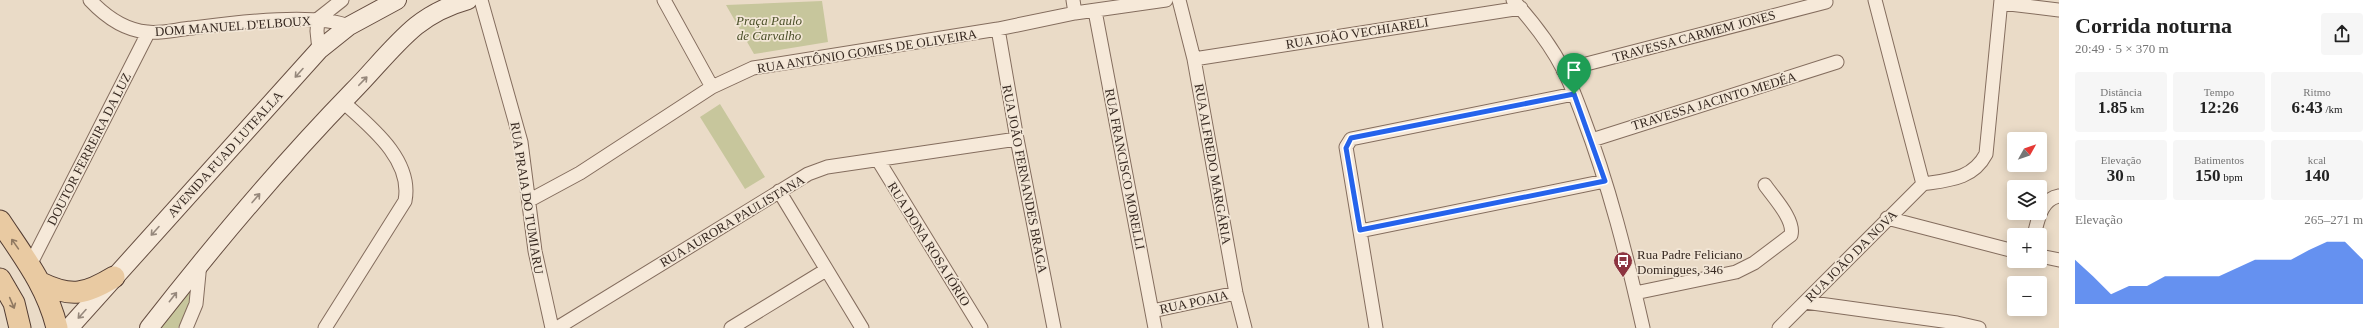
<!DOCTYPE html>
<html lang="pt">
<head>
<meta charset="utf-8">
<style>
	:root { --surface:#fff; --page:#f6f6f6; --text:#222; --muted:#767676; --accent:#2563eb }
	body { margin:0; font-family:"Times New Roman",serif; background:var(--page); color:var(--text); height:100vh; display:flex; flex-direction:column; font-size:15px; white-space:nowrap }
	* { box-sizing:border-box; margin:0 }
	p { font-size:13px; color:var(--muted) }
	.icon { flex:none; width:22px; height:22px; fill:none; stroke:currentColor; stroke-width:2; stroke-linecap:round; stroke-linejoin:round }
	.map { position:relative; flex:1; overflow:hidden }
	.drawer { display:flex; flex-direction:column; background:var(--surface); width:320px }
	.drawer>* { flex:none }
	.needle { width:26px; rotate:50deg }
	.buttons { position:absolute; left:2007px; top:132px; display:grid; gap:8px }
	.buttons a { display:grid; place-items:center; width:40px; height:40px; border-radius:4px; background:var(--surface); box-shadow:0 2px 10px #0003; font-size:20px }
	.pin { position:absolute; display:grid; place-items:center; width:34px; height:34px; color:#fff; margin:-41px -17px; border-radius:50% 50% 50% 0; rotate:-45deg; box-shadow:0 0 4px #0007 }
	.pin .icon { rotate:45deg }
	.round { display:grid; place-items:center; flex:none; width:42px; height:42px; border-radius:4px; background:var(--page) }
	.summary { display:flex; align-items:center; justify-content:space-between; height:68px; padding:0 16px }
	h1 { font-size:22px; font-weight:800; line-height:30px }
	.metrics { display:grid; grid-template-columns:repeat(3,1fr); gap:6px; height:68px; padding:4px 16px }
	.metrics div { display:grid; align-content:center; border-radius:4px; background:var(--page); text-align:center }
	.metrics b { font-size:17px; font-weight:800 }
	.metrics small { font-size:11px; font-weight:400 }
	.metrics p { font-size:11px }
	.chart { height:112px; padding:8px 16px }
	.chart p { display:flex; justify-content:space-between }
	.chart svg { width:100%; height:72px; margin-top:4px; fill:var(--accent); opacity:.7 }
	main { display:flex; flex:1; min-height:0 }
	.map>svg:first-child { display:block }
	.green { fill:#c7c69c }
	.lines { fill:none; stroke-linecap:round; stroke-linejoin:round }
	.street-casing { stroke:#846d5e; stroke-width:15 }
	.secondary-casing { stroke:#664e41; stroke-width:20 }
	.primary-casing { stroke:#523c32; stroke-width:23 }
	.street { stroke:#f6e9d9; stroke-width:13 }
	.secondary { stroke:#f6e9d9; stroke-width:18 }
	.primary { stroke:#e9caa2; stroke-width:21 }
	.oneway { stroke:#96887c }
	.oneway2 { stroke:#907961 }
	.route-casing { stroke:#fff; stroke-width:8 }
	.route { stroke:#2563eb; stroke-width:5 }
	.labels { text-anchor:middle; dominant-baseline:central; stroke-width:3.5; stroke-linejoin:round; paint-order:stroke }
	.park-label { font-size:13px; font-style:italic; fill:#4b5029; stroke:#f2e6d6 }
	.street-label { font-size:13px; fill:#362820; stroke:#f2e6d6 }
	.poi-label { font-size:13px; fill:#362820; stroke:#f2e6d6; text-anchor:start }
</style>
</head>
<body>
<main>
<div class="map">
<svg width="2059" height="328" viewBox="0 0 2059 328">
	<rect width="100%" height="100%" fill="#eadbc7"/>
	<path class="green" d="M 822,1 L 828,42 L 754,54 L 726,5 Z
		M 720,104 L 765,177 L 745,189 L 700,117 Z
		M 194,287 L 190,306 L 178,328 L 159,328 Z"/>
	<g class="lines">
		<g class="street-casing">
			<path id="street" d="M 90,0 C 105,16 125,30 147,32 C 161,34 178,29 192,28 C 233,23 313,12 349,26
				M 481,0 L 521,142 L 535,251 L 552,328
				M 664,0 L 712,87
				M 1073,0 L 1075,13
				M 1179,0 L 1194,59 L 1236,293 L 1245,328
				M 1513,0 C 1532,21 1550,44 1563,69 C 1571,84 1577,101 1583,117 C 1609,185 1627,257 1643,328
				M 1875,0 L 1923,184
				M 2001,3 L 2059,10
				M 1095,11 L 1155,328
				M 318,19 L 317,31 L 319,50
				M 318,19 L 342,0
				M 998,29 L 1017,139 L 1054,328
				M 1194,59 L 1521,8
				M 1563,70 L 1826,2
				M 1592,140 L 1837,62
				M 878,160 L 981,328
				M 1923,184 C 1949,180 1973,179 1986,154 L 2001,0
				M 779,191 L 862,328
				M 530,200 L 580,173 L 712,87 L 753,68 L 998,29 L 1075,13 L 1166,0
				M 1887,218 L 2014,251
				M 1360,231 L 1605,181
				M 2034,235 C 2038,220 2041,199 2059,196
				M 2040,256 L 2059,260
				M 30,265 L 148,33
				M 1635,293 L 1736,272 L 1754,263 L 1791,235 C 1795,220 1774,198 1765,185
				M 1805,302 L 1957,323 L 1979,328
				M 1152,311 L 1236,293
				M 186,328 L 196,304 L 200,263
				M 325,328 L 405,201 C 413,160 371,127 343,102
				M 557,328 L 808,174 L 827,167 L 1017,139
				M 731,328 L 826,270
				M 1376,328 L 1346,147 L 1351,139 L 1574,94
				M 1779,328 L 1923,184"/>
		</g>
		<g class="secondary-casing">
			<path id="secondary" d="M 69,328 L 319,50 L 349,26 L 397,0
				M 149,328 C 213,246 280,166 353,91 C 374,70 393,45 416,26 C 431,14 450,5 468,0"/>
		</g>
		<g class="primary-casing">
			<path id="primary" d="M 0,221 C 23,256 47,286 57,328
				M 0,279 L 14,303 L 20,328
				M 41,283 C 72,298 86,294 114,277"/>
		</g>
		<use href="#street" class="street"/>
		<use href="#secondary" class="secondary"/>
		<use href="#primary" class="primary"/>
	</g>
	<defs><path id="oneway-shaft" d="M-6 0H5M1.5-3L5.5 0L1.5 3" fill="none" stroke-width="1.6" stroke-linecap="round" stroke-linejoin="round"/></defs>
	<g class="oneway">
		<use href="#oneway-shaft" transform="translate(299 73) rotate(132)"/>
		<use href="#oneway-shaft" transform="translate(363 81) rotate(-46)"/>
		<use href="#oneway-shaft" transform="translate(256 198) rotate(-49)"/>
		<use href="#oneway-shaft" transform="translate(155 231) rotate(132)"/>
		<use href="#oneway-shaft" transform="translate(173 297) rotate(-52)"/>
		<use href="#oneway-shaft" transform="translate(82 314) rotate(132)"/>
	</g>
	<g class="oneway2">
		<use href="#oneway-shaft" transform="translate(15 244) rotate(-125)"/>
		<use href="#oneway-shaft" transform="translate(12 303) rotate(67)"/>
	</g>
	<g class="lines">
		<g class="route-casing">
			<path id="route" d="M 1574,94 L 1605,181 L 1360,230 L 1346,148 L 1351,138 Z"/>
		</g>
		<use href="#route" class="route"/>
	</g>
	<defs>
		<g id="bus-pin" transform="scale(1)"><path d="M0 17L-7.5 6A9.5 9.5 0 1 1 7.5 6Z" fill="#8d3440" stroke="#f2e6d6"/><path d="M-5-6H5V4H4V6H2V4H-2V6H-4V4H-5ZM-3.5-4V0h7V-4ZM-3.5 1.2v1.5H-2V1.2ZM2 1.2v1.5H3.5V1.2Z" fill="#fff"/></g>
	</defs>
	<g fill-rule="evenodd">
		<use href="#bus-pin" x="1623" y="261"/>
	</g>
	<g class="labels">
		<g class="park-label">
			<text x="769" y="20">Praça Paulo<tspan x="769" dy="15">de Carvalho</tspan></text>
		</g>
		<g class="street-label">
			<text transform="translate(233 26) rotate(-4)">DOM MANUEL D'ELBOUX</text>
			<text transform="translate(1357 33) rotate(-9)">RUA JOÃO VECHIARELI</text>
			<text transform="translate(1694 36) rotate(-15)">TRAVESSA CARMEM JONES</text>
			<text transform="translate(867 51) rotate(-9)">RUA ANTÔNIO GOMES DE OLIVEIRA</text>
			<text transform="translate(1714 101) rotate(-17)">TRAVESSA JACINTO MEDÉA</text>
			<text transform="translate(89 149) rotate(-63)">DOUTOR FERREIRA DA LUZ</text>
			<text transform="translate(225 154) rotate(-48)">AVENIDA FUAD LUTFALLA</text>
			<text transform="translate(1213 164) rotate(80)">RUA ALFREDO MARGÁRIA</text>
			<text transform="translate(1125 169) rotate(79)">RUA FRANCISCO MORELLI</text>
			<text transform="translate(1025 179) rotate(79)">RUA JOÃO FERNANDES BRAGA</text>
			<text transform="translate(527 198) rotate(81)">RUA PRAIA DO TUMIARU</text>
			<text transform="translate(732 221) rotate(-31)">RUA AURORA PAULISTANA</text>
			<text transform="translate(929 244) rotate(58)">RUA DONA ROSA IÓRIO</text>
			<text transform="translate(1851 256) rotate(-45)">RUA JOÃO DA NOVA</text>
			<text transform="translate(1194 302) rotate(-12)">RUA POAIA</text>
		</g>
		<g class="poi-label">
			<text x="1637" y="254">Rua Padre Feliciano<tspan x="1637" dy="15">Domingues, 346</tspan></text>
		</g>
	</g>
</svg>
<div class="buttons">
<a><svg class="needle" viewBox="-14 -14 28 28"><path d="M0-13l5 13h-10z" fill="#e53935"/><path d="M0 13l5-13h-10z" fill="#767676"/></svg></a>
<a><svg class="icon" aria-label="layers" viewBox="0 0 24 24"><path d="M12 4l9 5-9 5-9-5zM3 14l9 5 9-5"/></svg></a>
<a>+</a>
<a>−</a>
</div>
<div class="pin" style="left:1574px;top:94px;background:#1e9e55"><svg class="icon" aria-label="arrive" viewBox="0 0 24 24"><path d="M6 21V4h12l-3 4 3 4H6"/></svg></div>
</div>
<section class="drawer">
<div class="summary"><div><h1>Corrida noturna</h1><p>20:49 · 5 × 370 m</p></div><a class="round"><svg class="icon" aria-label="share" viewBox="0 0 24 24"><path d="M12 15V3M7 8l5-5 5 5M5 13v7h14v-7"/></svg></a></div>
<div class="metrics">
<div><p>Distância</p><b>1.85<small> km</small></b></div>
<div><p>Tempo</p><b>12:26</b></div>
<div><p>Ritmo</p><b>6:43<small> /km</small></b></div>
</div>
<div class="metrics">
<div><p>Elevação</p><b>30<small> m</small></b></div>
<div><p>Batimentos</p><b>150<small> bpm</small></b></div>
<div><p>kcal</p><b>140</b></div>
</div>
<div class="chart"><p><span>Elevação</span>265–271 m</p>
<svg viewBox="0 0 160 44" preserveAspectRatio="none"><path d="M0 44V17L10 27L20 38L30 33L40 33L50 27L60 27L70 27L80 27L90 22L100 17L110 17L120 17L130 11L140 6L150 6L160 17V44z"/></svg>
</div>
</section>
</main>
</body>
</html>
